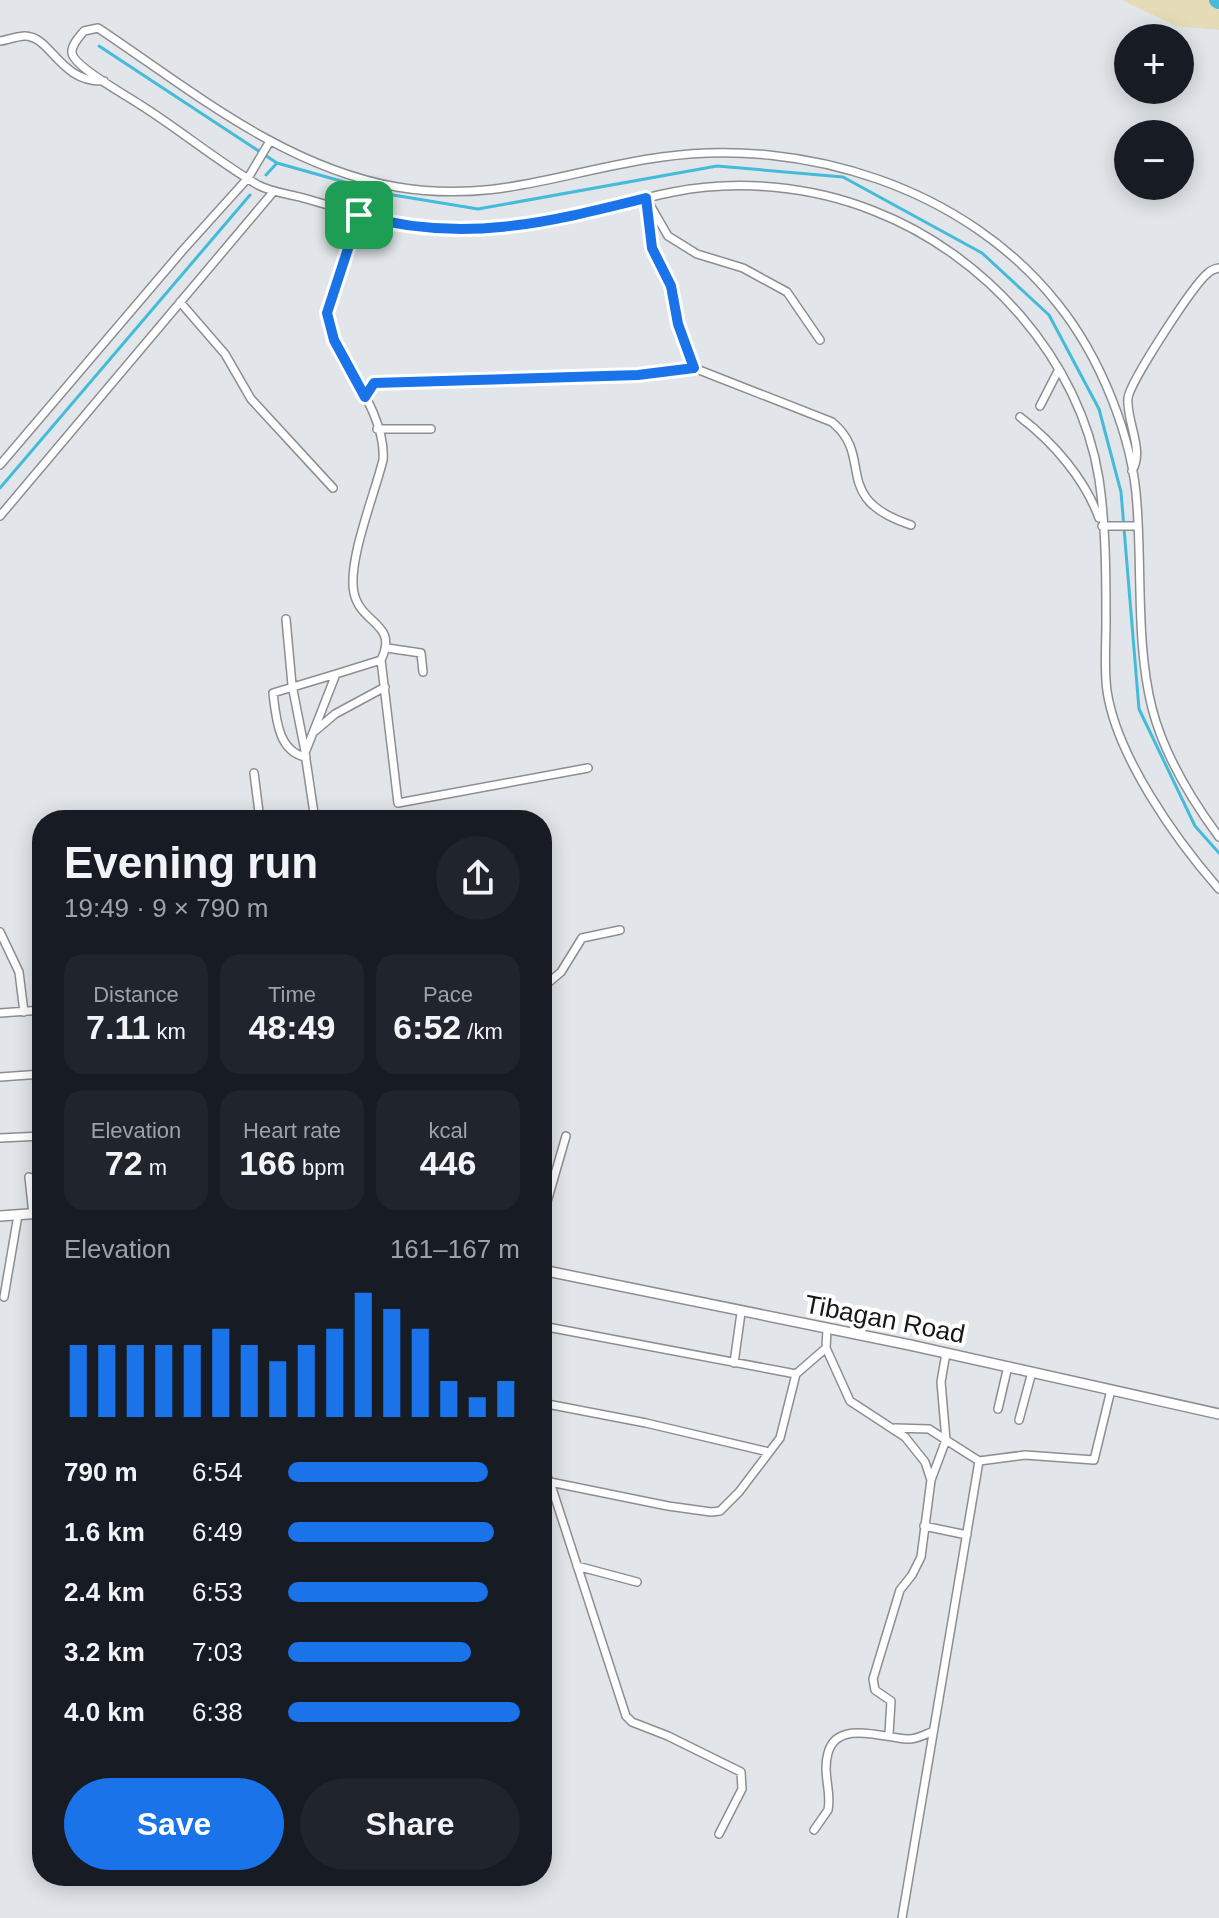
<!DOCTYPE html>
<html lang="en">
<head>
<meta charset="utf-8">
<style>
	:root { --surface:#171b24; --page:#20242c; --text:#f1f3f6; --muted:#9ea1a6; --accent:#1a73e8 }
	body { margin:0; font-family:Arial,sans-serif; background:var(--page); color:var(--text); height:100vh; display:flex; flex-direction:column; font-size:30px; white-space:nowrap }
	* { box-sizing:border-box; margin:0 }
	p { font-size:26px; color:var(--muted) }
	.icon { flex:none; width:44px; height:44px; fill:none; stroke:currentColor; stroke-width:2; stroke-linecap:round; stroke-linejoin:round }
	.map { position:relative; flex:1; overflow:hidden }
	.panel { position:absolute; left:32px; top:810px; width:520px; height:1076px; display:flex; flex-direction:column; background:var(--surface); border-radius:32px; box-shadow:0 4px 20px #0003 }
	.panel>* { flex:none }
	.controls { position:absolute; left:1114px; top:24px; display:grid; gap:16px }
	.controls a { display:grid; place-items:center; width:80px; height:80px; border-radius:50%; background:var(--surface); box-shadow:0 4px 20px #0003; font-size:40px }
	.pin { position:absolute; display:grid; place-items:center; width:68px; height:68px; color:#fff; margin:-34px; border-radius:16px; box-shadow:0 4px 12px #0006 }
	.round { display:grid; place-items:center; flex:none; width:84px; height:84px; border-radius:42px; background:var(--page) }
	.head { display:flex; align-items:center; justify-content:space-between; height:136px; padding:0 32px }
	h1 { font-size:44px; font-weight:700; line-height:60px }
	.stats { display:grid; grid-template-columns:repeat(3,1fr); gap:12px; height:136px; padding:8px 32px }
	.stats div { display:grid; align-content:center; border-radius:20px; background:var(--page); text-align:center }
	.stats b { font-size:34px; font-weight:700 }
	.stats small { font-size:22px; font-weight:400 }
	.stats p { font-size:22px }
	.chart { height:224px; padding:16px 32px }
	.chart p { display:flex; justify-content:space-between }
	.chart svg { width:100%; height:144px; margin-top:8px; stroke:var(--accent); stroke-width:6 }
	.button { display:flex; gap:16px; margin-top:auto; padding:16px 32px }
	.button a { flex:1; height:92px; border-radius:48px; background:var(--accent); color:#fff; font-size:32px; font-weight:700; line-height:92px; text-align:center }
	.button a+a { background:var(--page); color:var(--text) }
	ul { padding:0 32px; list-style:none; font-size:26px }
	li { display:grid; grid-template-columns:128px 96px 1fr; align-items:center; height:60px }
	li i { height:20px; border-radius:10px; background:var(--accent) }
	.map>svg:first-child { display:block }
	.sand { fill:#e5dbb6 }
	.lines { fill:none; stroke-linecap:round; stroke-linejoin:round }
	.stream { stroke:#44bbd8; stroke-width:3 }
	.river { stroke:#44bbd8; stroke-width:16 }
	.minor-casing { stroke:#8c8e92; stroke-width:10 }
	.secondary-casing { stroke:#8c8e92; stroke-width:12 }
	.minor { stroke:#fff; stroke-width:7 }
	.secondary { stroke:#fff; stroke-width:9 }
	.route-casing { stroke:#fff; stroke-width:16 }
	.route { stroke:#1a73e8; stroke-width:10 }
	.labels { text-anchor:middle; dominant-baseline:central; stroke-width:8; stroke-linejoin:round; paint-order:stroke }
	.street-label { font-size:26px; fill:#17181a; stroke:#fff }
</style>
</head>
<body>
<div class="map">
<svg width="1219" height="1918" viewBox="0 0 1219 1918">
	<rect width="100%" height="100%" fill="#e2e5e9"/>
	<path class="sand" d="M 1122,0 L 1219,0 L 1219,30 L 1176,26 Z"/>
	<g class="lines">
		<path class="stream" d="M 99,46 L 277,163 L 387,194 L 478,209 L 717,166 L 843,177 L 982,253 L 1049,315 L 1099,409 L 1121,492 L 1139,709 L 1195,826 L 1219,853
			M 266,175 L 277,163
			M 0,488 L 250,195"/>
		<path class="river" d="M 1217,0 L 1219,1"/>
		<g class="minor-casing">
			<path id="minor" d="M 0,41 C 8,40 17,36 25,36 C 51,36 60,83 104,81
				M 646,198 L 668,236 L 697,254 L 743,268 L 787,292 L 820,340
				M 647,205 L 652,248 L 671,286 L 678,324 L 694,368
				M 180,302 L 225,354 L 251,399 L 333,488
				M 365,397 L 374,383 L 638,375 L 694,368 L 832,422 C 876,458 829,498 911,525
				M 1040,406 L 1059,369
				M 1020,417 C 1053,442 1085,479 1099,518
				M 377,429 L 431,429
				M 0,465 L 183,250 L 248,178 L 270,141
				M 1132,471 C 1145,450 1126,422 1128,398 C 1130,382 1193,285 1208,273 C 1212,269 1214,269 1219,268
				M 0,516 L 274,191
				M 1102,526 L 1138,526
				M 286,619 L 292,685 L 305,751
				M 387,648 L 421,653 L 423,672
				M 381,660 L 398,803 L 588,768
				M 315,731 L 335,714 L 385,687
				M 306,757 C 278,752 276,718 273,693 L 336,674
				M 254,773 L 260,820
				M 315,820 L 305,753 L 336,674 L 381,660 C 399,623 361,625 354,593 C 347,562 375,493 383,460 C 386,425 359,385 343,356 C 336,344 327,330 327,316 C 328,291 351,240 359,215
				M 1219,837 C 1191,799 1164,755 1152,708 C 1136,645 1142,570 1137,505 C 1133,437 1100,356 1057,303 C 966,188 804,137 662,157 C 566,170 498,204 397,187 C 283,167 191,90 98,28 L 84,31 C 80,36 71,45 72,53 C 74,67 126,95 139,104 C 179,129 217,161 258,185 C 273,193 291,194 307,199 C 368,217 426,233 490,230 C 553,226 612,204 673,192 C 739,179 812,186 874,211 C 985,254 1080,359 1099,479 C 1106,526 1106,576 1106,623 C 1106,645 1104,670 1107,691 C 1117,757 1176,840 1219,889
				M 0,932 L 19,972 L 24,1012
				M 542,988 L 561,972 L 582,938 L 620,930
				M 0,1013 L 42,1010
				M 0,1077 L 42,1074
				M 0,1138 L 42,1136
				M 29,1177 L 33,1214
				M 542,1219 L 566,1136
				M 4,1297 L 18,1215
				M 542,1326 L 796,1374
				M 827,1330 L 826,1348 L 850,1401 L 905,1437 L 925,1462 L 931,1480 L 921,1557 L 912,1575 L 900,1590 L 873,1679 L 875,1690 L 891,1701 L 889,1734
				M 946,1353 L 941,1382 L 946,1440 L 979,1461
				M 734,1363 L 741,1313
				M 542,1403 L 646,1423 L 769,1452
				M 998,1409 L 1008,1366
				M 1019,1420 L 1032,1372
				M 895,1428 L 929,1429 L 946,1440 L 931,1480
				M 542,1468 L 550,1482 L 626,1716 L 632,1722 L 668,1736 L 741,1772 L 742,1789 L 719,1834
				M 550,1482 L 668,1506 L 711,1512 L 720,1511 L 739,1492 L 780,1438 L 796,1374 L 826,1348
				M 924,1526 L 967,1535
				M 577,1566 L 637,1582
				M 814,1830 L 828,1810 C 832,1791 822,1775 828,1753 C 837,1719 884,1738 907,1739 C 915,1740 924,1735 931,1732
				M 902,1918 L 979,1461 L 1025,1455 L 1094,1460 L 1111,1390"/>
		</g>
		<g class="secondary-casing">
			<path id="secondary" d="M 0,1216 L 42,1213
				M 542,1270 L 910,1345 L 1219,1414"/>
		</g>
		<use href="#minor" class="minor"/>
		<use href="#secondary" class="secondary"/>
	</g>
	<g class="lines">
		<g class="route-casing">
			<path id="route" d="M 646,198 L 652,248 L 671,286 L 678,324 L 694,368 L 638,375 L 374,383 L 365,397 L 334,340 L 327,313 L 359,215 C 462,244 546,223 646,198 Z"/>
		</g>
		<use href="#route" class="route"/>
	</g>
	<g class="labels">
		<g class="street-label">
			<text transform="translate(885 1319) rotate(11)">Tibagan Road</text>
		</g>
	</g>
</svg>
<div class="controls">
<a>+</a>
<a>−</a>
</div>
<div class="pin" style="left:359px;top:215px;background:#1e9e55"><svg class="icon" aria-label="arrive" viewBox="0 0 24 24"><path d="M6 21V4h12l-3 4 3 4H6"/></svg></div>
<section class="panel">
<div class="head"><div><h1>Evening run</h1><p>19:49 · 9 × 790 m</p></div><a class="round"><svg class="icon" aria-label="share" viewBox="0 0 24 24"><path d="M12 15V3M7 8l5-5 5 5M5 13v7h14v-7"/></svg></a></div>
<div class="stats">
<div><p>Distance</p><b>7.11<small> km</small></b></div>
<div><p>Time</p><b>48:49</b></div>
<div><p>Pace</p><b>6:52<small> /km</small></b></div>
</div>
<div class="stats">
<div><p>Elevation</p><b>72<small> m</small></b></div>
<div><p>Heart rate</p><b>166<small> bpm</small></b></div>
<div><p>kcal</p><b>446</b></div>
</div>
<div class="chart"><p><span>Elevation</span>161–167 m</p>
<svg viewBox="0 0 160 44" preserveAspectRatio="none"><path d="M5 44V22M15 44V22M25 44V22M35 44V22M45 44V22M55 44V17M65 44V22M75 44V27M85 44V22M95 44V17M105 44V6M115 44V11M125 44V17M135 44V33M145 44V38M155 44V33"/></svg>
</div>
<ul>
<li><b>790 m</b>6:54<i style="width:86%"></i></li>
<li><b>1.6 km</b>6:49<i style="width:89%"></i></li>
<li><b>2.4 km</b>6:53<i style="width:86%"></i></li>
<li><b>3.2 km</b>7:03<i style="width:79%"></i></li>
<li><b>4.0 km</b>6:38<i style="width:100%"></i></li>
</ul>
<div class="button"><a>Save</a><a>Share</a></div>
</section>
</div>
</body>
</html>
